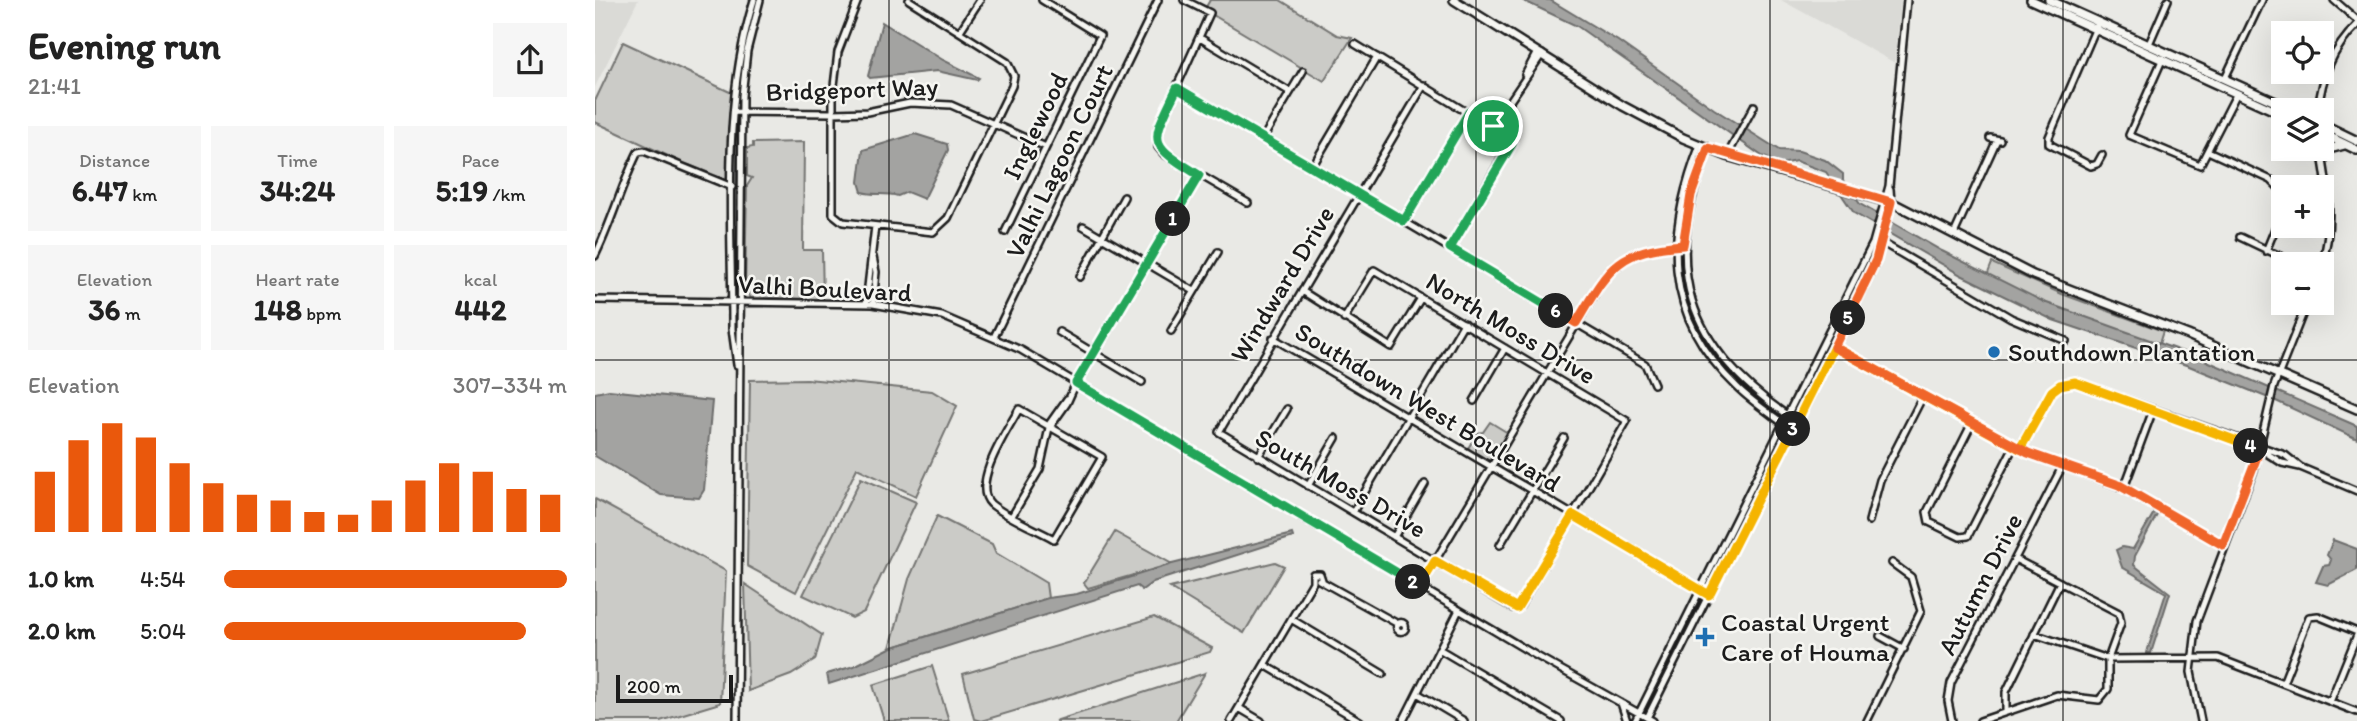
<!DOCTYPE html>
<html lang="en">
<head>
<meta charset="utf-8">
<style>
	:root { --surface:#fff; --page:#f6f6f6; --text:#222; --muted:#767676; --accent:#ea580c }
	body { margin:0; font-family:Itim,sans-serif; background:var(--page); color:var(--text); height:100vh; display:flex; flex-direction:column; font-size:26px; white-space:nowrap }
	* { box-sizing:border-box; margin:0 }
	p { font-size:23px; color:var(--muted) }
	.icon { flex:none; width:38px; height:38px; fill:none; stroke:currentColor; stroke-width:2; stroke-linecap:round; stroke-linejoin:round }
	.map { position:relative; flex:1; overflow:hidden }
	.panel { display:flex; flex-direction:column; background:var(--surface); width:595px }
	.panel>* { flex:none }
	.fabs { position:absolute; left:1676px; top:21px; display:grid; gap:14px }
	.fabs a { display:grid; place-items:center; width:63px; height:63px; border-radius:0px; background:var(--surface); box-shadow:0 7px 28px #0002; font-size:35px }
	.scale { position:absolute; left:21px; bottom:18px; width:117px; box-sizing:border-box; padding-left:7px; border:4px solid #1c1c1c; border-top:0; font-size:19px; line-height:24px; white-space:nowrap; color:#1c1c1c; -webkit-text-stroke:5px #f6f6f2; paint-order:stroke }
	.pin { position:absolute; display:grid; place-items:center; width:60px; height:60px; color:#fff; margin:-30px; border:4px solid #fff; border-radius:50%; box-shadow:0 2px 7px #0007 }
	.km { position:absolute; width:35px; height:35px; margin:-18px; border-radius:50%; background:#222; color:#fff; font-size:19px; line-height:35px; text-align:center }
	.round { display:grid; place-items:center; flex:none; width:74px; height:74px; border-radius:0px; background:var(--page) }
	.overview { display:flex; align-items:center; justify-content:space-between; height:119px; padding:0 28px }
	h1 { font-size:38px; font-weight:700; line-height:52px }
	.metrics { display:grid; grid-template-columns:repeat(3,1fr); gap:10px; height:119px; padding:7px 28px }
	.metrics div { display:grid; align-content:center; border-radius:0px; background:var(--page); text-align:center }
	.metrics b { font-size:30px; font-weight:700 }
	.metrics small { font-size:19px; font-weight:400 }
	.metrics p { font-size:19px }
	.chart { height:196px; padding:14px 28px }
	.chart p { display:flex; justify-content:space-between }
	.chart svg { width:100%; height:126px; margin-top:7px; stroke:var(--accent); stroke-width:6 }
	ul { padding:0 28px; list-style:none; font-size:23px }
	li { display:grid; grid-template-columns:112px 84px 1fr; align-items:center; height:52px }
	li i { height:18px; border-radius:9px; background:var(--accent) }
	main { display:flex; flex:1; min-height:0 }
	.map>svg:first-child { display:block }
	.built { fill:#dadad6 }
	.green { fill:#cbcbc7; stroke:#747472; stroke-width:2 }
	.water { fill:#a3a3a1; stroke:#6d6d6c; stroke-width:2 }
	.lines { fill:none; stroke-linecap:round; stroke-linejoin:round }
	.minor-casing { stroke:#1c1c1c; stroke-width:10 }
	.major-casing { stroke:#1c1c1c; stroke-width:12 }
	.minor { stroke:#f6f6f2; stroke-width:5 }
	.major { stroke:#f6f6f2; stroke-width:7 }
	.split-1-casing { stroke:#fff; stroke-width:14 }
	.split-2-casing { stroke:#fff; stroke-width:14 }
	.split-3-casing { stroke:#fff; stroke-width:14 }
	.split-4-casing { stroke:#fff; stroke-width:14 }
	.split-5-casing { stroke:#fff; stroke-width:14 }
	.split-6-casing { stroke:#fff; stroke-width:14 }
	.split-7-casing { stroke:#fff; stroke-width:14 }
	.split-1 { stroke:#22a559; stroke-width:9 }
	.split-2 { stroke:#22a559; stroke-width:9 }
	.split-3 { stroke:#f5b400; stroke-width:9 }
	.split-4 { stroke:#f5b400; stroke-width:9 }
	.split-5 { stroke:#f0652b; stroke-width:9 }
	.split-6 { stroke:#f0652b; stroke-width:9 }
	.split-7 { stroke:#22a559; stroke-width:9 }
	.grid { fill:none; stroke:#1c1c1c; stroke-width:2; stroke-opacity:0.55 }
	.poi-dot { fill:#1f6fb2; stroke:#f6f6f2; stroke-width:2.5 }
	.labels { text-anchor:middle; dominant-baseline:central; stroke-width:5; stroke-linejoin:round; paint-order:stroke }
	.street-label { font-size:26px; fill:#1c1c1c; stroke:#f6f6f2 }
	.poi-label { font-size:26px; fill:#1c1c1c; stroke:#f6f6f2; text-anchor:start }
</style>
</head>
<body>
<main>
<section class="panel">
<div class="overview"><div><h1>Evening run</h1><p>21:41</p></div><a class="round"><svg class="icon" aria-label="share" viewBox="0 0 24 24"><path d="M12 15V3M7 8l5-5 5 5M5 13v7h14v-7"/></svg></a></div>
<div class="metrics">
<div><p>Distance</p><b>6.47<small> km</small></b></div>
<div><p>Time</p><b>34:24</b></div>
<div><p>Pace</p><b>5:19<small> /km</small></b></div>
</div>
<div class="metrics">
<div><p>Elevation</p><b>36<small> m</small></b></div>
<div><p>Heart rate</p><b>148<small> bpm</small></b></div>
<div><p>kcal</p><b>442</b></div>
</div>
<div class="chart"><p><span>Elevation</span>307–334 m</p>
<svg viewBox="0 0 160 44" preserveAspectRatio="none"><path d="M5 44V23M15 44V12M25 44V6M35 44V11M45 44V20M55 44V27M65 44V31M75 44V33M85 44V37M95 44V38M105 44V33M115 44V26M125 44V20M135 44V23M145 44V29M155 44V31"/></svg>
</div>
<ul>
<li><b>1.0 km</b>4:54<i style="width:100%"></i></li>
<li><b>2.0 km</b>5:04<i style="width:88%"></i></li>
</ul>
</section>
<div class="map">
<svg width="1762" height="721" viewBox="0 0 1762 721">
	<rect width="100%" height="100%" fill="#e9e9e5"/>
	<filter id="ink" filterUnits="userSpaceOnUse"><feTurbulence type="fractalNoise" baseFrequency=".0143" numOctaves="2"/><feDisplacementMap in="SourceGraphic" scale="14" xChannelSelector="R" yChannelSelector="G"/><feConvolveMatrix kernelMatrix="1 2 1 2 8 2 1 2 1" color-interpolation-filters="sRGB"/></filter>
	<g filter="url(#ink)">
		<path class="built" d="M 0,0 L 43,0 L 0,87 Z
			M 1186,0 L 1306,0 L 1300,63 Z"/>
		<path class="green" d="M 615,0 L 685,0 L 742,35 L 757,38 L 729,81 L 618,15 L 611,7 Z
			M 28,42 L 137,93 L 134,181 L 94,165 L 84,164 L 84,161 L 0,122 L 0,101 Z
			M 143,117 L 146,117 L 143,298 L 139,270 Z
			M 209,142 L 208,250 L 227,250 L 228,299 L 156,298 L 150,290 L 152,186 L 157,178 L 152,176 L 152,148 L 158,147 L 158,143 Z
			M 1397,263 L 1467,294 L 1568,331 L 1563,347 L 1461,309 L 1392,276 Z
			M 212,379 L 337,391 L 362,406 L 321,496 L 262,468 L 201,592 L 152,566 L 155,380 Z
			M 895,422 L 913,433 L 894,461 L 872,450 L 882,433 L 888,432 Z
			M 266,478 L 321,502 L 269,612 L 257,618 L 208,595 Z
			M 0,499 L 131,571 L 125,703 L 65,721 L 0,721 Z
			M 342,516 L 397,544 L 401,553 L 451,583 L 453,598 L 295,648 L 314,579 Z
			M 520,532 L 577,564 L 493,588 L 489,583 Z
			M 680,562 L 689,566 L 649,633 L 575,588 Z
			M 150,584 L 227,635 L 220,660 L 196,675 L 153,691 Z
			M 559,617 L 617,648 L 615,652 L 386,721 L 379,719 L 368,674 Z
			M 337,666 L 354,721 L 289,721 L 278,685 Z
			M 610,673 L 581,721 L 460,721 Z"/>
		<path class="water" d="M 927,0 L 955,0 L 1023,41 L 1119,109 L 1184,150 L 1204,151 L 1230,160 L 1248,174 L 1248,180 L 1265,204 L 1347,251 L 1449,302 L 1605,358 L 1762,426 L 1762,439 L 1681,401 L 1594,366 L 1458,320 L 1366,275 L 1259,213 L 1231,172 L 1201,161 L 1186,164 L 1167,156 L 982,26 Z
			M 287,22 L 348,60 L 384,78 L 382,80 L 342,71 L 275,78 L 273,76 Z
			M 320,134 L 352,144 L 353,150 L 329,199 L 312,192 L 303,196 C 290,192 279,196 267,192 L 264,182 L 268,150 Z
			M 14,390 L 117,401 L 109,490 L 104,498 L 66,495 L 0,456 L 0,393 Z
			M 1560,511 L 1563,513 L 1540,556 L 1539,565 L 1575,593 L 1556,653 L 1552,653 L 1553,649 L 1571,593 L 1527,567 L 1521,550 L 1527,547 L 1538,549 Z
			M 697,534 L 698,537 L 558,582 L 547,590 L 542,586 L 234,684 L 232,674 L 259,666 L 295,648 L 453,598 L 482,594 L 577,564 Z
			M 1738,540 L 1762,549 L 1762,570 L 1733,585 L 1721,582 L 1728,566 L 1734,565 L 1736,560 L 1732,555 Z"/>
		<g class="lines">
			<g class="minor-casing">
				<path id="minor" d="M 263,0 L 243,52 L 238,94 L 238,214 L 248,222 L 338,232 L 353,218 L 417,86 L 419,76 L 412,62 L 314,0
					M 589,0 L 615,13 L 563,128 L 563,147 L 569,154 L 653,203
					M 1739,0 L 1762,20
					M 1503,23 L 1454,137 L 1454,144 L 1496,166 L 1502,164 L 1507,155
					M 365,31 L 385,0
					M 605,38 L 695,92
					M 760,44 L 917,140 L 855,248
					M 1554,44 L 1573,0
					M 1568,58 L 1534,135 L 1605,165 L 1642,93
					M 930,75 L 942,52
					M 1630,78 L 1667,0
					M 582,87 L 1050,364 L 1059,384
					M 1723,110 C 1727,77 1737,49 1762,25
					M 139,112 L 238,113 L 272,112 L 315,103 L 356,105 L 451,147
					M 898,126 L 947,54
					M 668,138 L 708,71
					M 1395,138 L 1405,140
					M 1105,145 C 1070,235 1067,315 1142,387 C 1158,403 1179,416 1197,430
					M 1113,148 C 1067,269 1089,344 1196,418
					M 1726,149 C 1733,188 1739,225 1727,264
					M 1613,151 L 1676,180 L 1685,189 L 1686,214 L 1671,251
					M 1132,156 L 1159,106
					M 717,167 L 782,57
					M 809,221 L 875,112
					M 488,226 L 599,291
					M 410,232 L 505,36 L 447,0
					M 1359,234 L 1401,142
					M 1645,237 L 1687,257
					M 1286,242 L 1416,318 L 1471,341
					M 0,256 C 17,222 26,186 43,152 L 49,151 L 137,187
					M 278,257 L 281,272 L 278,304
					M 485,277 L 529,197
					M 707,291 L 796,347 L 826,298
					M 0,300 L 278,304 L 347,316 L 426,350 L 940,655 L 1058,721
					M 271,304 L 280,226
					M 749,319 L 779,270 L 1032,421 L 925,606 L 918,608 L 624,432 L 829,85
					M 576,331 L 623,252
					M 464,332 L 547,382
					M 399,337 L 563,0
					M 678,338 L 1114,595
					M 1236,346 L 1433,453 L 1529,488 L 1628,545
					M 142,365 L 137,329 C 137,221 126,105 159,0
					M 879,401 L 910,348
					M 424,409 L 507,457 L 459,539 C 439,528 413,518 396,504 C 375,485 413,429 424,409 Z
					M 1377,423 L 1332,512 L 1334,522 L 1365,537 L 1373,536 L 1419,446
					M 455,427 L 472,403 L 481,383 L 604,175
					M 1425,449 L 1457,391 L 1465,385 L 1480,382 L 1690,455 L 1705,467
					M 1665,449 L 1687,463 L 1705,467 L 1762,491
					M 663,457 L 692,409
					M 713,486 L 741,438
					M 1529,488 L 1558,410
					M 758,512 L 869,323
					M 417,516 L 445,469 L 455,423 L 472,399
					M 1274,521 L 1285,480 L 1328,396
					M 799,537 L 830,484
					M 905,545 L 969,438
					M 724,580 L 803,624
					M 825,586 L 1008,280 C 1031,252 1054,247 1088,245
					M 696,619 L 788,674
					M801.5 627a4.5 4.5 0 1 1 9 0a4.5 4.5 0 1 1-9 0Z
					M 1439,634 L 1513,659 L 1623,658 L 1762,712
					M 1285,636 L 1309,649
					M 844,649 L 966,721
					M 670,665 L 765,721
					M 1688,683 L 1714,617 L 1723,616 L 1762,632
					M 822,693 L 869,721
					M 1735,702 L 1762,635
					M 1026,703 L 1032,721
					M 644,708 L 666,721
					M 1411,712 L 1411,692 L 1465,582
					M 1052,718 L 1281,260 L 1296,202 L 1295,189
					M 142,721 L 147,96 L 152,51 L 165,0
					M 636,721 L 718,582 L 718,574 L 725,574 L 727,580
					M 808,721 L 864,610
					M 1040,721 L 1278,243 L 1294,186 L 1312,0
					M 1272,721 L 1326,611 L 1316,577 L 1297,563
					M 1357,721 L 1353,701 L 1356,683 L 1467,467
					M 1385,721 L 1462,695 L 1504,700 L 1513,689 L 1513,659 L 1526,623 L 1524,613 L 1420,559
					M 1606,721 L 1596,672 L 1602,621 L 1659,470 L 1679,386 L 1712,303"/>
			</g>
			<g class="major-casing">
				<path id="major" d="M 859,0 L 1028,106 L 1088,138 L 1132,156 L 1300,204 L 1438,275 L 1593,335 L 1762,409
					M 1436,0 L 1689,115
					M 1454,0 L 1698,110
					M 1727,124 L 1762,141
					M 1727,133 L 1762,150
					M 1728,159 L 1734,149 L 1749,145"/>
			</g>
			<use href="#minor" class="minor"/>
			<use href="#major" class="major"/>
		</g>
	</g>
	<g class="lines" filter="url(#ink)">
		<g class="split-1-casing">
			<path id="split-1" d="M 578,219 L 604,175 C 550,142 556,143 582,88 L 809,221 L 874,112 L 898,126"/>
		</g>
		<g class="split-2-casing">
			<path id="split-2" d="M 578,219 L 481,383 L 818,582"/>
		</g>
		<g class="split-3-casing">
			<path id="split-3" d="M 818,582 L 825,586 L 840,561 L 922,608 L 978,515 L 1114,595 L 1198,429"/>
		</g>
		<g class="split-4-casing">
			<path id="split-4" d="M 1198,429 L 1239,347 L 1425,449 L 1457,391 L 1465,385 L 1480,382 L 1656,446"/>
		</g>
		<g class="split-5-casing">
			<path id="split-5" d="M 1253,318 L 1239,347 L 1433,453 L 1524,485 L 1628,545 L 1665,449 L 1656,446"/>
		</g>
		<g class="split-6-casing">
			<path id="split-6" d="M 961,311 L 981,323 C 1014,268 1021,250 1088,245 L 1096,195 L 1113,148 L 1296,202 L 1281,260 L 1253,318"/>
		</g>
		<g class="split-7-casing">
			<path id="split-7" d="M 898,126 L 915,136 L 917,144 L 855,248 L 961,311"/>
		</g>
		<use href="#split-1" class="split-1"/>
		<use href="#split-2" class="split-2"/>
		<use href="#split-3" class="split-3"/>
		<use href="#split-4" class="split-4"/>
		<use href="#split-5" class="split-5"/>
		<use href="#split-6" class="split-6"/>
		<use href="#split-7" class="split-7"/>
	</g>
	<path class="grid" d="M 294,0 L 294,721M 587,0 L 587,721M 881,0 L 881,721M 1175,0 L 1175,721M 1468,0 L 1468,721M 0,360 L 1762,360"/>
	<g class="poi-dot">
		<circle cx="1399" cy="352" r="7"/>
		<path d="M1106.5 626.5h7v7h7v7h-7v7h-7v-7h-7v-7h7z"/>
	</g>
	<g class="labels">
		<g class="street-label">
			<text transform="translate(257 89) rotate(-2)">Bridgeport Way</text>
			<text transform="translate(440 126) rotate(-64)">Inglewood</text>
			<text transform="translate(464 161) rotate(-64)">Valhi Lagoon Court</text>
			<text transform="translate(687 284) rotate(-59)">Windward Drive</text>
			<text transform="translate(230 288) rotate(3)">Valhi Boulevard</text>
			<text transform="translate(916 328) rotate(31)">North Moss Drive</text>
			<text transform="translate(833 407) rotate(31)">Southdown West Boulevard</text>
			<text transform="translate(746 483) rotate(30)">South Moss Drive</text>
			<text transform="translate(1385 584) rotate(-63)">Autumn Drive</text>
		</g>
		<g class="poi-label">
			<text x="1413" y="352">Southdown Plantation</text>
			<text x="1126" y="622">Coastal Urgent<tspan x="1126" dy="30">Care of Houma</tspan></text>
		</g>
	</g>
</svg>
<div class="fabs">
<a><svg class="icon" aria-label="locate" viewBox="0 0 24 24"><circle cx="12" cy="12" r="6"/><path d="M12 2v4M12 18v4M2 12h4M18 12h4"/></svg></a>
<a><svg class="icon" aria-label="layers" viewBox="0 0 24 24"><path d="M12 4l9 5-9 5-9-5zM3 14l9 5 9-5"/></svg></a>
<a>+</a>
<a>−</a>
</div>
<div class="scale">200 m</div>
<div class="pin" style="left:898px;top:126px;background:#1e9e55"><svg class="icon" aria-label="arrive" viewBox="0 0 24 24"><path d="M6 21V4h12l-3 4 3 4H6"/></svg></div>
<b class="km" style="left:578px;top:219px">1</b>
<b class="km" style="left:818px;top:582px">2</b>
<b class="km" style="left:1198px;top:429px">3</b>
<b class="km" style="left:1656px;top:446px">4</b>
<b class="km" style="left:1253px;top:318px">5</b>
<b class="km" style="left:961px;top:311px">6</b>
</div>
</main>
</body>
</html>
